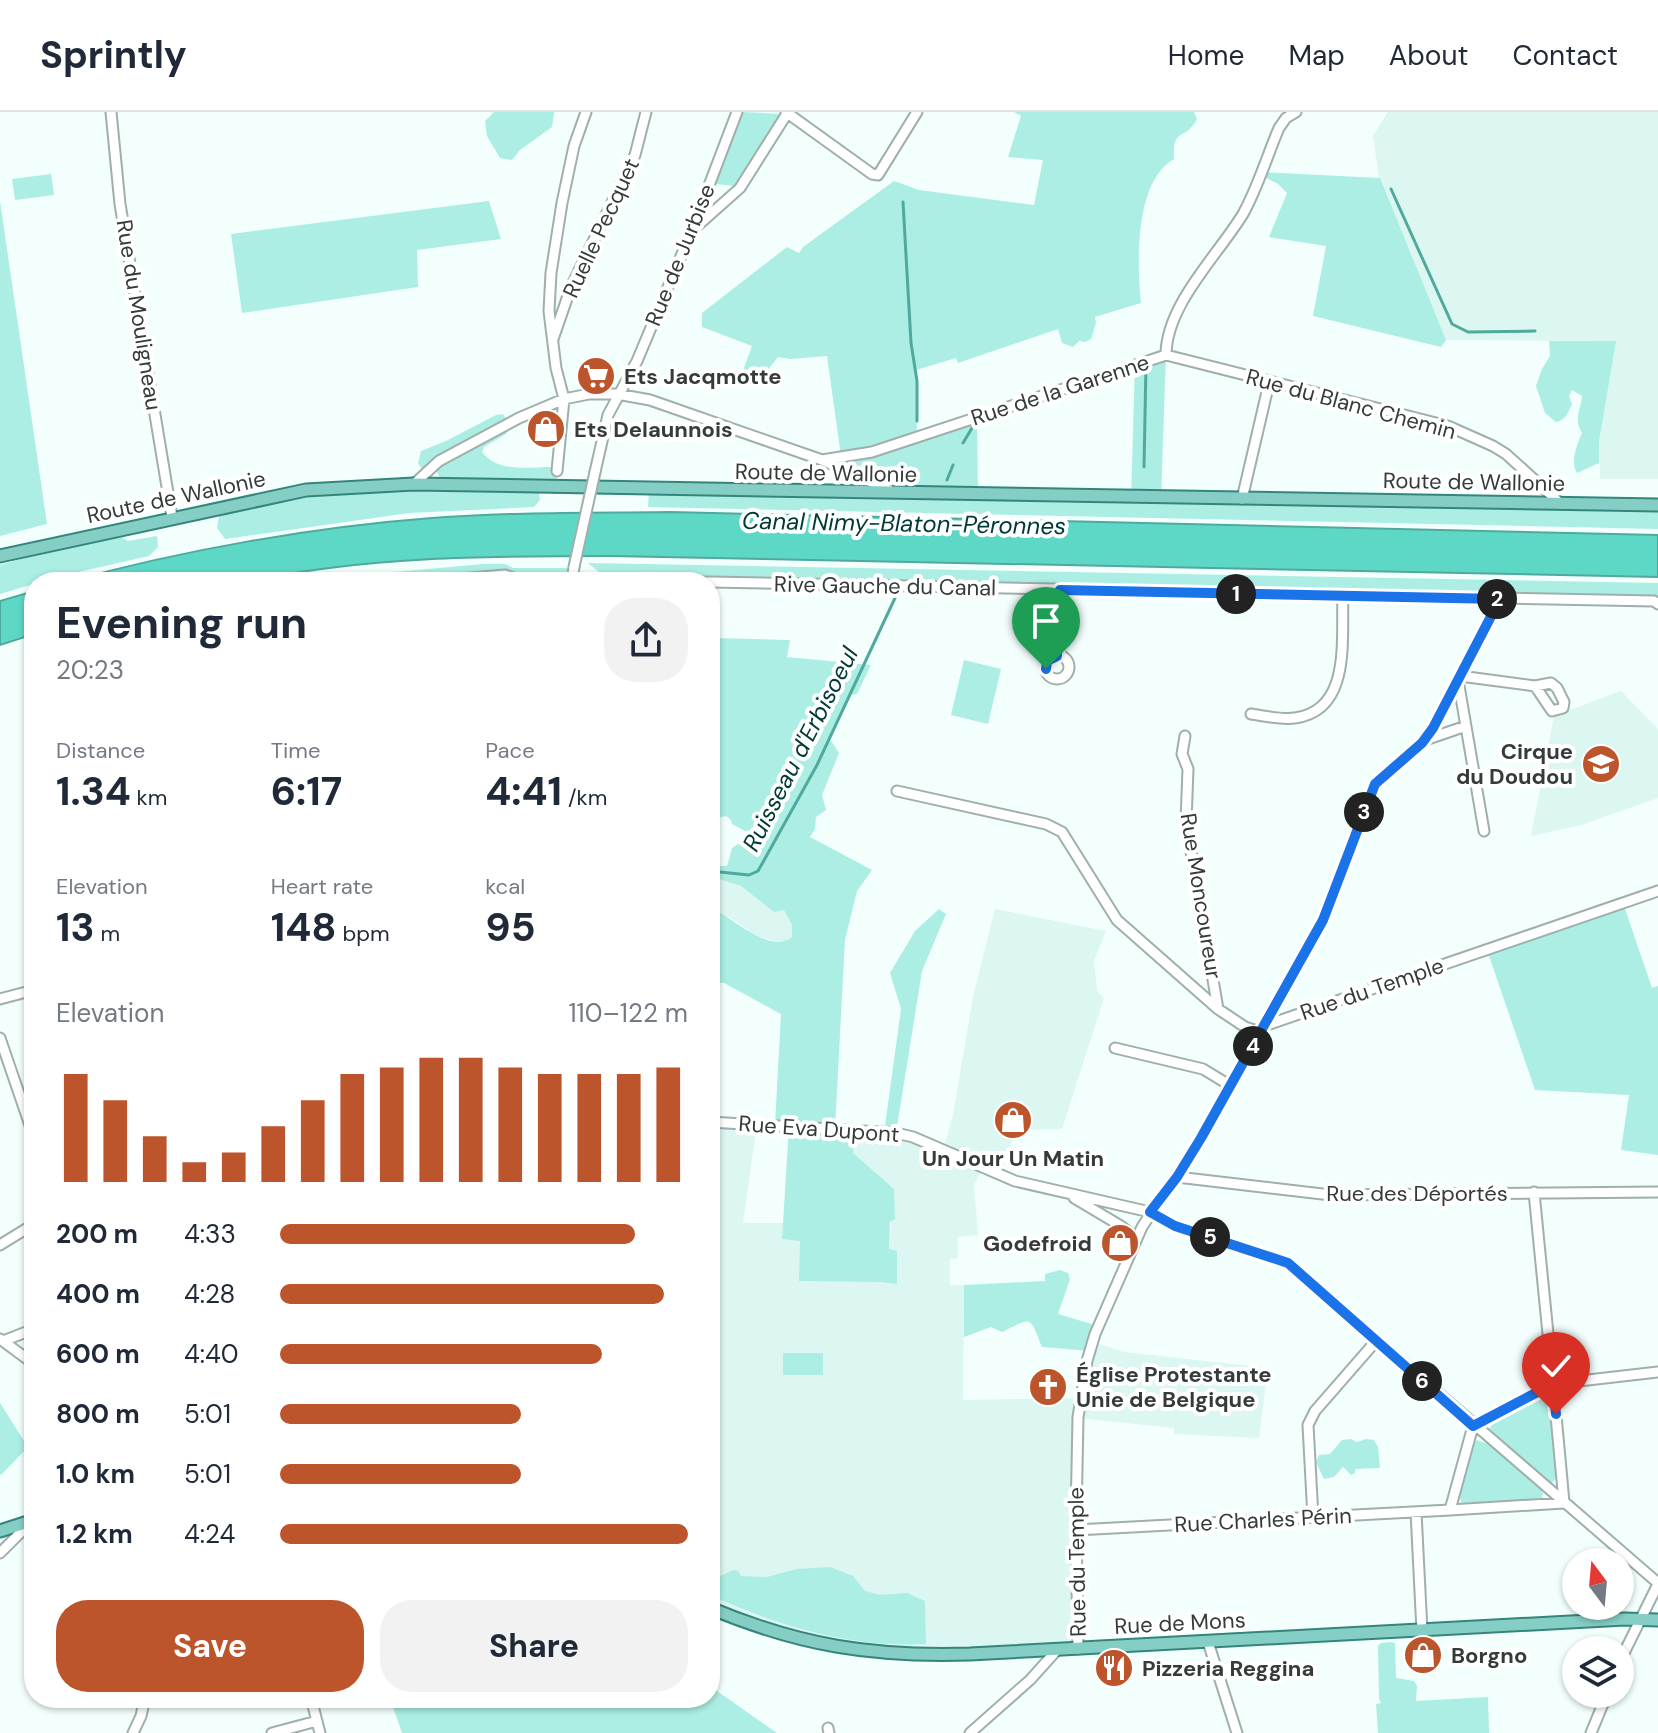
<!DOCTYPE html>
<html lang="en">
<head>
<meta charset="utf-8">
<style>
	:root { --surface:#fff; --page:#f2f2f3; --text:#1f2937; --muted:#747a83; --line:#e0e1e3; --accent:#bc552b }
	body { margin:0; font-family:"DM Sans",sans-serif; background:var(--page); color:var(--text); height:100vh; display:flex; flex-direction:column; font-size:30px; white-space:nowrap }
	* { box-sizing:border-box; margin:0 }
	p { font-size:26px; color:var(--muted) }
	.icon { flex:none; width:44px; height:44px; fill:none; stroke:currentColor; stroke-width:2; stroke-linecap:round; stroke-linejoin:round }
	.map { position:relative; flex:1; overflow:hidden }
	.drawer { position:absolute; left:24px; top:460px; width:696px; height:1136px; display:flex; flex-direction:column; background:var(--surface); border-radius:32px; box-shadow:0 2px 6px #0004 }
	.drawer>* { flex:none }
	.needle { width:52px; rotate:344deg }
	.buttons { position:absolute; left:1562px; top:1436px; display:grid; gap:16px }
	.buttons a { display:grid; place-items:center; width:72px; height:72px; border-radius:50%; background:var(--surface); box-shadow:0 2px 6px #0004; font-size:40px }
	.pin { position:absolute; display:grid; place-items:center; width:68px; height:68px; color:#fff; margin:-82px -34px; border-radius:50% 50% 50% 0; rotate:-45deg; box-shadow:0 0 8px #0007 }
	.pin .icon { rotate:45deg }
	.km { position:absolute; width:40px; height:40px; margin:-20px; border-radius:50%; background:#222; color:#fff; font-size:22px; line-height:40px; text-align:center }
	.round { display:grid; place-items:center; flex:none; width:84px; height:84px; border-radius:32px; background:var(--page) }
	.head { display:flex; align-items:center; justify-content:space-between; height:136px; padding:0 32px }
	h1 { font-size:44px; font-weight:700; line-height:60px }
	.stats { display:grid; grid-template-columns:repeat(3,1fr); gap:12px; height:136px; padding:8px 32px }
	.stats div { display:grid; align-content:center }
	.stats b { font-size:40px; font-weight:700 }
	.stats small { font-size:22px; font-weight:400 }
	.stats p { font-size:22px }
	.chart { height:224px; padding:16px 32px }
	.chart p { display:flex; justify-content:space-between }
	.chart svg { width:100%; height:144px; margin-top:8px; stroke:var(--accent); stroke-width:6 }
	.action { display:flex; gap:16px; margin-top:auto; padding:16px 32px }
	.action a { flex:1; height:92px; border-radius:32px; background:var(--accent); color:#fff; font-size:32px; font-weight:700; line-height:92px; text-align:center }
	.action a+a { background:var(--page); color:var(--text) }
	ul { padding:0 32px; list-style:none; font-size:26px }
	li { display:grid; grid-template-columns:128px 96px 1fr; align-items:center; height:60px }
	li i { height:20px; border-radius:10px; background:var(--accent) }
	header { display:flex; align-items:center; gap:48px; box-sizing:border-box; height:112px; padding:0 40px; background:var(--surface); border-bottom:2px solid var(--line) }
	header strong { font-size:38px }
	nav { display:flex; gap:44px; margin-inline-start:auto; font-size:28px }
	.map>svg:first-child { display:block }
	.built { fill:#dcf6f1 }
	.green { fill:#aceee3 }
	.water { fill:#5dd8c7; stroke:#51a99d; stroke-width:2 }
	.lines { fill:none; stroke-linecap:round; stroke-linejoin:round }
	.stream { stroke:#51a99d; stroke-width:3 }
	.minor-casing { stroke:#9fafac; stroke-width:13 }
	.major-casing { stroke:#34857b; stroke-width:15 }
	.minor { stroke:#fff; stroke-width:9 }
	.major { stroke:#85cec5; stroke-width:11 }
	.minor-bridge-casing { stroke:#9fafac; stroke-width:13; stroke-linecap:butt }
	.minor-bridge { stroke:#fff; stroke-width:9 }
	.route-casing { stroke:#fff; stroke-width:16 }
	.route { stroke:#1a73e8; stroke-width:10 }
	.labels { text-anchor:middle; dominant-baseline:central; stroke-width:8; stroke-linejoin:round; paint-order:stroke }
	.street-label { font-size:22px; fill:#353b3a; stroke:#fff }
	.poi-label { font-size:22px; font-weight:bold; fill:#353b3a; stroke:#fff; text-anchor:start }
	.water-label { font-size:24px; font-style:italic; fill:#003a34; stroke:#fff }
</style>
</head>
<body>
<header>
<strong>Sprintly</strong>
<nav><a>Home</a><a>Map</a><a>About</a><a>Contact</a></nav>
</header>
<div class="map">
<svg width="1658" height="1621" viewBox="0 0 1658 1621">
	<rect width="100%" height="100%" fill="#f2fffd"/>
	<path class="built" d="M 1388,0 L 1658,0 L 1658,367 L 1600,367 L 1599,329 L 1615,229 L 1446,228 L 1380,72 L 1373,24 Z
		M 1621,579 L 1658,617 L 1658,686 L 1581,713 L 1531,724 L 1554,604 Z
		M 710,764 L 741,774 L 774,800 L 784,798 L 792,813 L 792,825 L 787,829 L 774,829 L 752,822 L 739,811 L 710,795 Z
		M 995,797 L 1106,819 L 1094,849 L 1097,879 L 1104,886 L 1062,1017 L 1016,1018 L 1000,1062 L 981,1059 L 974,1073 L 978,1123 L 958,1125 L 958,1146 L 950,1147 L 950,1173 L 964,1173 L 963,1288 L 1080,1286 L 1092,1230 L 1124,1240 L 1268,1256 L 1259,1326 L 1174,1322 L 1174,1316 L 1078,1306 L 1078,1537 L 854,1539 L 710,1496 L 710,1010 L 757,1012 L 743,1111 L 783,1111 L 782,1127 L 800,1128 L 881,1170 L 896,1172 L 889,1138 L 894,1077 L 852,1041 L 855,1019 L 896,1021 L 944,1036 L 953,1003 L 973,885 Z"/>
	<path class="green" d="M 494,0 L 554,0 L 554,1 L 552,15 L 520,38 L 512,48 L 500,46 L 487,24 L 485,9 Z
		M 743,0 L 782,2 L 735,74 L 716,72 Z
		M 1014,0 L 1194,0 L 1197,7 C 1186,29 1172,14 1174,47 C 1134,70 1137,152 1141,191 L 1095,205 L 1096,211 L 1091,227 L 1085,230 L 1079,229 L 1073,235 L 1062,231 L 1058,217 L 958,251 L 956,246 L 916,258 L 917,324 L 977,305 L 978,383 L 1131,386 L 1135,253 L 1166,243 L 1161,386 L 1561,392 L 1579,399 L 1658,400 L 1658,417 L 648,395 L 649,378 L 894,381 L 824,348 L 841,344 L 827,244 L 790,247 L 778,245 L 758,270 L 741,264 L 752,234 L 702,215 L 702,201 L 787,135 L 799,141 L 803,135 L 894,69 L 919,78 L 1034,93 L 1043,48 L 1008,45 L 1021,4 Z
		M 1262,60 L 1380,66 L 1446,228 L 1441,235 L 1313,204 L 1326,134 L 1269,125 L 1287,81 L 1278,72 L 1261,63 Z
		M 51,62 L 54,83 L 15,88 L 12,67 Z
		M 0,89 L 47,412 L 0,424 Z
		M 489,89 L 501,127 L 417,138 L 418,175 L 242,201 L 231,122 Z
		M 1549,229 L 1616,229 L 1599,329 L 1599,351 L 1577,361 C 1570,350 1577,332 1582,321 C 1573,307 1581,298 1582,284 L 1572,278 L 1569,284 L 1572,292 C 1568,301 1566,308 1556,310 L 1545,301 L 1536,274 L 1542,257 L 1550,244 Z
		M 503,302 L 509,312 L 506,322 L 484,335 L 482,340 C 498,361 528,355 552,355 L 557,362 L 556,369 L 440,366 L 437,360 L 438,350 L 425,362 L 418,351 L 421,339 L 446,329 L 496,303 Z
		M 531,376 L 539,381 L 540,388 L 534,395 L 409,401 L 225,427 L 217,416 L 219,404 L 233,392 L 306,378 Z
		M 120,424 L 128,429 L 157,424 L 158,435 L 149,444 L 34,470 L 34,472 L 0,482 L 0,453 L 61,436 Z
		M 588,451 L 1658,471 L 1658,488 L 665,470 L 607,467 Z
		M 483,452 L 505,452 L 513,456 L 568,456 L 564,470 L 487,470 L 487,465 L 423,470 L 285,470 Z
		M 714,526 L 790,528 L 787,545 L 871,553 L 857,582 L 851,583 L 830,627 L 839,641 L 822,683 L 826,698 L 816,705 L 815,717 L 810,725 L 872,758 L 857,779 L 845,828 L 835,1017 L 855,1019 L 853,1041 L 894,1077 L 895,1107 L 890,1110 L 889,1137 L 897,1139 L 897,1172 L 881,1170 L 799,1169 L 800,1129 L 782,1127 L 789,1014 L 775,1013 L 781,902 L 724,871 L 710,870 L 710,795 C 731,804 769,843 792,825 L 792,813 L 784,798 L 774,800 L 741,774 L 710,764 L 710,754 L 727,754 L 732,736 L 740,731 L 747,731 L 751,722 L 732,712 L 731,708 L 726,704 L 717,706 L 710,703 L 710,535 L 714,534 Z
		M 964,548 L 1001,557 L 988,612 L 951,603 Z
		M 1623,791 L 1652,876 L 1658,874 L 1658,1043 L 1621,1038 L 1629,983 L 1535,978 L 1487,838 Z
		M 939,797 L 946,802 L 922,859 L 896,1021 L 884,1021 L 901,897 L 890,861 L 915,819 Z
		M 1060,1158 L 1068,1161 L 1070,1167 L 1058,1202 L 1098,1214 L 1090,1239 L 1042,1235 C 1029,1203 1033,1205 1002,1220 L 991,1215 L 964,1225 L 964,1173 L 1045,1169 L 1045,1162 Z
		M 783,1241 L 823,1241 L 823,1263 L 783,1263 Z
		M 1540,1285 L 1546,1286 L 1549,1293 L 1557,1364 L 1552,1371 L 1548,1371 L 1490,1317 L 1493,1309 Z
		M 0,1291 L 28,1335 L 1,1363 L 0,1362 Z
		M 1351,1327 L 1357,1330 L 1366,1327 L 1374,1328 L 1378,1335 L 1380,1356 L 1355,1357 L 1355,1361 L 1351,1363 L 1343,1355 L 1334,1365 L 1324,1367 L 1316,1350 L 1319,1343 L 1330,1342 L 1342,1328 Z
		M 1477,1328 L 1488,1332 L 1541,1376 L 1543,1382 L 1541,1388 L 1466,1393 L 1462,1391 L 1458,1381 L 1472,1331 Z
		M 830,1455 L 853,1464 L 865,1479 L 880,1483 L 907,1481 L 925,1489 L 926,1532 C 849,1536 779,1514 710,1483 L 710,1469 L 733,1458 L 738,1459 L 741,1464 L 767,1465 L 797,1457 Z
		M 1390,1530 L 1395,1531 L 1396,1566 L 1414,1569 L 1417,1574 L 1416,1589 L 1488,1585 L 1489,1621 L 1378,1621 L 1376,1592 L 1381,1591 L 1379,1587 L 1378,1534 L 1381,1531 Z
		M 710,1574 L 777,1621 L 402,1621 L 390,1586 L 665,1586 L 675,1591 L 680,1586 L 710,1586 Z"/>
	<path class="water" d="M 670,400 L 1658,423 L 1658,465 L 611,444 C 490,444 366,444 247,470 L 67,470 C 183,438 313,415 432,406 C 511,400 591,401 670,400 Z
		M 34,479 L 34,522 L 0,533 L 0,489 Z"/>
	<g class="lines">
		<path class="stream" d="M 1391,77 L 1452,212 L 1468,220 L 1535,219
			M 903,90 L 911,231 L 917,269 L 917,309
			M 963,331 L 975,311
			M 1144,355 L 1146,253
			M 947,368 L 953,353
			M 710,759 L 749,763 L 758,759 L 817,653 L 895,486"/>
		<g class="minor-casing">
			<path id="minor" d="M 111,0 L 120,92 L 172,405
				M 786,0 L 872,62 L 878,63 L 917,0
				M 695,116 L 740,76 L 788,0
				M 553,227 L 571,175 L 635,43 L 646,0
				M 1166,243 L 1448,314 L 1493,334 L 1506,342 L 1561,392
				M 1166,243 C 1166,193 1218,143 1243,102 C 1258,75 1267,44 1279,16 L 1286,6 L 1296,0
				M 822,348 L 872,340 L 1166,243
				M 557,359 L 564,287 L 556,256 L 549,199 L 551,161 L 562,91 L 574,34 L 586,0
				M 595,360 L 608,303 L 637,249 L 692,118 L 737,0
				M 414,372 L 439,349 L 519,306 L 564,287 L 589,282 L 617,282 L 650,288 L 822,348 L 889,378
				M 1242,387 L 1269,271
				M 423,470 L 505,463 L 525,470
				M 572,470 L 574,455
				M 599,470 L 607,467 L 665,470
				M 695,470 L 709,470
				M 710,470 L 1654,489 L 1658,492
				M1045 555a12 12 0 1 1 24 0a12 12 0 1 1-24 0Z
				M 1057,544 L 1060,478
				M 1460,564 L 1535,574 L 1551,571 L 1557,576 L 1564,590 L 1563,596 L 1552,599 L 1535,574
				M 1458,568 L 1484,719
				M 1251,602 C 1265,604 1281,608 1295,606 C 1352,598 1341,527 1343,484
				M 1185,624 L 1182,642 L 1188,657 L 1186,710 L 1218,897 L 1245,915 L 1260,920
				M 1428,627 L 1466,614
				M 897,679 L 1046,712 L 1062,720 L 1117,808 L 1218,897
				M 0,887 L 34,878
				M 1264,914 L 1328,796 L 1375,672 L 1422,631 L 1433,616 L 1500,487
				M 0,926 L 34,1025
				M 1115,936 L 1203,957 L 1231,974
				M 710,1010 L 896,1021 L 913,1025 L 1015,1069 L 1150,1100 L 1175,1114 L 1288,1151 L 1658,1471
				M 1177,1065 L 1331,1083 L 1658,1080
				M 1534,1080 C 1544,1184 1555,1287 1564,1391 L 1450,1398 L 1473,1314 L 1553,1272 L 1658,1260
				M 1074,1086 L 1121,1114 L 1137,1127
				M 0,1133 L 34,1112
				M 0,1227 L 34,1252
				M 3,1229 L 34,1217
				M 1416,1400 L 1422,1519
				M 1313,1406 L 1308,1313 L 1315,1299 L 1376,1229
				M 1076,1418 L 1450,1398
				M 0,1441 L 31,1410
				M 1208,1530 L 1237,1621
				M 1078,1537 L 1076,1407 L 1078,1305 L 1087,1249 L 1095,1222 L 1142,1115 L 1201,1026 L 1264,914 L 1658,779
				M 1620,1549 L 1658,1472
				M 311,1586 L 320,1621
				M 828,1616 L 829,1621
				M 133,1621 L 141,1604 L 145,1586
				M 272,1621 L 317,1609
				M 970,1621 L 1030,1568 L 1057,1538
				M 1591,1621 L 1607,1582"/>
		</g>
		<g class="major-casing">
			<path id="major" d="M 0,444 L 306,378 L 414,372 L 1658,393
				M 0,1419 L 34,1408
				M 710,1496 C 801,1534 873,1545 970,1542 L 1625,1507 L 1658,1508"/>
		</g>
		<use href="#minor" class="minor"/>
		<use href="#major" class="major"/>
		<g class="minor-bridge-casing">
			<path id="minor-bridge" d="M 574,455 L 595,360"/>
		</g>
		<use href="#minor-bridge" class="minor-bridge"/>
	</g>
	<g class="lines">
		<g class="route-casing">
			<path id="route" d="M 1046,557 L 1047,549 L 1057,544 L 1060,478 L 1500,487 L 1433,616 L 1422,631 L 1375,672 L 1323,808 L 1201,1026 L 1177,1065 L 1150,1100 L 1175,1114 L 1288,1151 L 1473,1314 L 1553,1272 L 1556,1302"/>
		</g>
		<use href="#route" class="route"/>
	</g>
	<defs>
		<g id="supermarket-disc" transform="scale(2)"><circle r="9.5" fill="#bc552b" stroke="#fff"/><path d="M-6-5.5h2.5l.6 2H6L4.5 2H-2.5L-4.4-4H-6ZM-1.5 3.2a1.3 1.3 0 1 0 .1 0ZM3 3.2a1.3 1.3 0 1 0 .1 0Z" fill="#fff"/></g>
		<g id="shop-disc" transform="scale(2)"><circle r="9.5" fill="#bc552b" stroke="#fff"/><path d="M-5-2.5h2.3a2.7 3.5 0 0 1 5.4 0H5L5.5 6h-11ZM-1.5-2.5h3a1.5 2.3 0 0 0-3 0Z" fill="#fff"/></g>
		<g id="school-disc" transform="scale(2)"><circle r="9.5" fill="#bc552b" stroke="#fff"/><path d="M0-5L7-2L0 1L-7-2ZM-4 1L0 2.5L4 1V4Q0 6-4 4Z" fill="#fff"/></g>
		<g id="church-disc" transform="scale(2)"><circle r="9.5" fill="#bc552b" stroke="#fff"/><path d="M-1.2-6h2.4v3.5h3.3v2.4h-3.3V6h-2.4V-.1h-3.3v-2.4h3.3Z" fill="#fff"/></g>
		<g id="restaurant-disc" transform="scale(2)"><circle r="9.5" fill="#bc552b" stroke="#fff"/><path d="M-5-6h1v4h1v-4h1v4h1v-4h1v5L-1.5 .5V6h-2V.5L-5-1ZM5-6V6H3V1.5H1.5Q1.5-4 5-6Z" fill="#fff"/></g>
	</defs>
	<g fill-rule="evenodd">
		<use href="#supermarket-disc" x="596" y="264"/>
		<use href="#shop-disc" x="546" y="317"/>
		<use href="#school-disc" x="1601" y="652"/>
		<use href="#shop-disc" x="1013" y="1008"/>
		<use href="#shop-disc" x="1120" y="1131"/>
		<use href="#church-disc" x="1048" y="1275"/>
		<use href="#shop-disc" x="1423" y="1543"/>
		<use href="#restaurant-disc" x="1114" y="1556"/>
	</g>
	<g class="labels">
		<g class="street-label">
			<text transform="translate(601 116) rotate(-65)">Ruelle Pecquet</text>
			<text transform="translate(680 143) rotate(-68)">Rue de Jurbise</text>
			<text transform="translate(139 203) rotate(81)">Rue du Mouligneau</text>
			<text transform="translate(1060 278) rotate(-18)">Rue de la Garenne</text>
			<text transform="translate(1351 292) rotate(15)">Rue du Blanc Chemin</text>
			<text transform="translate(826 361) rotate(1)">Route de Wallonie</text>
			<text transform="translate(1474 370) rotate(1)">Route de Wallonie</text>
			<text transform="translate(176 385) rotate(-12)">Route de Wallonie</text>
			<text transform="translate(885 474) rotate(1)">Rive Gauche du Canal</text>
			<text transform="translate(1201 784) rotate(81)">Rue Moncoureur</text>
			<text transform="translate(1372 877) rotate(-19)">Rue du Temple</text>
			<text transform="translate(819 1017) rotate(4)">Rue Eva Dupont</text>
			<text x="1417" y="1081">Rue des Déportés</text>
			<text transform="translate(1263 1408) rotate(-3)">Rue Charles Périn</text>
			<text transform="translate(1077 1450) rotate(-91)">Rue du Temple</text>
			<text transform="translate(1180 1511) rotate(-3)">Rue de Mons</text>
		</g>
		<g class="poi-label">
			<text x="624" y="264">Ets Jacqmotte</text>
			<text x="574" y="317">Ets Delaunnois</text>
			<text x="1573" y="639" text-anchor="end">Cirque<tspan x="1573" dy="25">du Doudou</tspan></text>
			<text x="1013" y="1046" text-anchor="middle">Un Jour Un Matin</text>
			<text x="1092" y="1131" text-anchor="end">Godefroid</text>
			<text x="1076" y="1262">Église Protestante<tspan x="1076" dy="25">Unie de Belgique</tspan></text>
			<text x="1451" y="1543">Borgno</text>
			<text x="1142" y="1556">Pizzeria Reggina</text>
		</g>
		<g class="water-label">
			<text transform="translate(904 411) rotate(1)">Canal Nimy-Blaton-Péronnes</text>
			<text transform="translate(800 637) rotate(-63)">Ruisseau d'Erbisoeul</text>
		</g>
	</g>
</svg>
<div class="buttons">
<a><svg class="needle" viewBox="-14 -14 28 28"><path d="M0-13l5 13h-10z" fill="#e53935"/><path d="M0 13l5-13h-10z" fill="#747a83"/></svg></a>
<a><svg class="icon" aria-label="layers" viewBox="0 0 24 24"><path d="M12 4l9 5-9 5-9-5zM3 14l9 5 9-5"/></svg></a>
</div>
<div class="pin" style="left:1046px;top:557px;background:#1e9e55"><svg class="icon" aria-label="arrive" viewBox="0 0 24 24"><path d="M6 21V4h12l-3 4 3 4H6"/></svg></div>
<div class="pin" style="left:1556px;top:1302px;background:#d93025"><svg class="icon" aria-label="check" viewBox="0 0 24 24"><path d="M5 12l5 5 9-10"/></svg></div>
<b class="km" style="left:1236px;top:482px">1</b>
<b class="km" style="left:1497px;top:487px">2</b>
<b class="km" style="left:1364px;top:700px">3</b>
<b class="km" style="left:1253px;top:934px">4</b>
<b class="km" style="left:1210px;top:1125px">5</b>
<b class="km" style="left:1422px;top:1269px">6</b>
<section class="drawer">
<div class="head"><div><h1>Evening run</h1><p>20:23</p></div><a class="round"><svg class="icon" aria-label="share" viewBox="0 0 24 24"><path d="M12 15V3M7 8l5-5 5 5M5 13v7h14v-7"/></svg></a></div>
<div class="stats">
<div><p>Distance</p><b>1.34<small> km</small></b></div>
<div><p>Time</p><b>6:17</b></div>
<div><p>Pace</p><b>4:41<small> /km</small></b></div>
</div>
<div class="stats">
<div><p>Elevation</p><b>13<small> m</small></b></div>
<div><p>Heart rate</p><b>148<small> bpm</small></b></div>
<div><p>kcal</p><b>95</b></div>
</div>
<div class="chart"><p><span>Elevation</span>110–122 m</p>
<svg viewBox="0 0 160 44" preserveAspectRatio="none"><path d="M5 44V11M15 44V19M25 44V30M35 44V38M45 44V35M55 44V27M65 44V19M75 44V11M85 44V9M95 44V6M105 44V6M115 44V9M125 44V11M135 44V11M145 44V11M155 44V9"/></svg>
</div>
<ul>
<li><b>200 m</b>4:33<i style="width:87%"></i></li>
<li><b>400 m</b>4:28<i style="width:94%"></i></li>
<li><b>600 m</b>4:40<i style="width:79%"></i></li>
<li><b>800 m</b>5:01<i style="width:59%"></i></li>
<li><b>1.0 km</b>5:01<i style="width:59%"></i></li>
<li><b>1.2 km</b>4:24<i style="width:100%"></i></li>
</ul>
<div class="action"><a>Save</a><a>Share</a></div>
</section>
</div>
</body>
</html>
